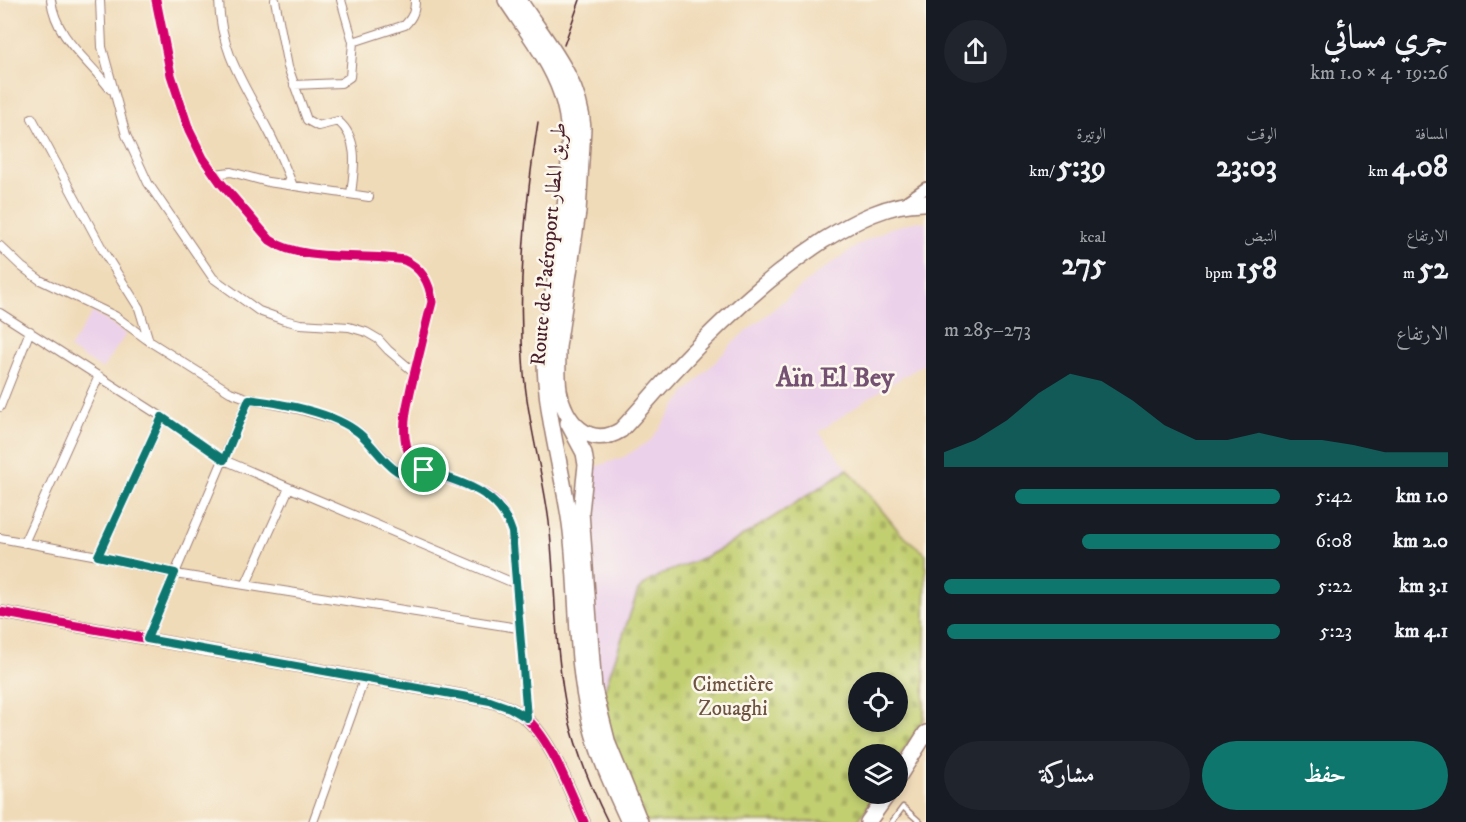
<!DOCTYPE html>
<html lang="ar">
<head>
<meta charset="utf-8">
<style>
	:root { --surface:#171b24; --page:#20242c; --text:#f1f3f6; --muted:#9ea1a6; --accent:#0f766e }
	body { margin:0; font-family:"IM FELL DW Pica",Amiri,serif; background:var(--page); color:var(--text); direction:rtl; height:100vh; display:flex; flex-direction:column; font-size:22px; white-space:nowrap }
	* { box-sizing:border-box; margin:0 }
	p { font-size:20px; color:var(--muted) }
	.icon { flex:none; width:33px; height:33px; fill:none; stroke:currentColor; stroke-width:2; stroke-linecap:round; stroke-linejoin:round }
	.map { position:relative; flex:1; overflow:hidden; direction:ltr }
	.drawer { display:flex; flex-direction:column; background:var(--surface); width:540px }
	.drawer>* { flex:none }
	.tools { position:absolute; left:848px; top:672px; display:grid; gap:12px }
	.tools a { display:grid; place-items:center; width:60px; height:60px; border-radius:50%; background:var(--surface); box-shadow:0 3px 9px #0003; font-size:30px }
	.pin { position:absolute; display:grid; place-items:center; width:51px; height:51px; color:#fff; margin:-26px; border:3px solid #fff; border-radius:50%; box-shadow:0 2px 6px #0007 }
	.round { display:grid; place-items:center; flex:none; width:63px; height:63px; border-radius:32px; background:var(--page) }
	.head { display:flex; align-items:center; justify-content:space-between; height:102px; padding:0 18px }
	h1 { font-size:33px; font-weight:800; line-height:45px }
	.figures { display:grid; grid-template-columns:repeat(3,1fr); gap:9px; height:102px; padding:6px 18px }
	.figures div { display:grid; align-content:center }
	.figures b { font-size:30px; font-weight:800 }
	.figures small { font-size:16px; font-weight:400 }
	.figures p { font-size:16px }
	.chart { height:168px; padding:12px 18px }
	.chart p { display:flex; justify-content:space-between }
	.chart svg { width:100%; height:108px; margin-top:6px; fill:var(--accent); opacity:.7 }
	.primary-button { display:flex; gap:12px; margin-top:auto; padding:12px 18px }
	.primary-button a { flex:1; height:69px; border-radius:36px; background:var(--accent); color:#fff; font-size:24px; font-weight:800; line-height:69px; text-align:center }
	.primary-button a+a { background:var(--page); color:var(--text) }
	ul { padding:0 18px; list-style:none; font-size:20px }
	li { display:grid; grid-template-columns:96px 72px 1fr; align-items:center; height:45px }
	li i { height:15px; border-radius:8px; background:var(--accent) }
	main { display:flex; flex:1; min-height:0 }
	.map>svg:first-child { display:block }
	.built { fill:#ecd1ea }
	.cemetery { fill:url(#cemetery-stones); stroke:#86774e; stroke-width:1.5; fill-rule:evenodd }
	.lines { fill:none; stroke-linecap:round; stroke-linejoin:round }
	.lane-casing { stroke:#9d7d72; stroke-width:7 }
	.street-casing { stroke:#9d7d72; stroke-width:10 }
	.secondary-casing { stroke:#9d7d72; stroke-width:14 }
	.highway-casing { stroke:#9d7d72; stroke-width:18 }
	.lane { stroke:#fff; stroke-width:4 }
	.street { stroke:#fff; stroke-width:8 }
	.secondary { stroke:#fff; stroke-width:10 }
	.highway { stroke:#fff; stroke-width:15 }
	.tram { stroke:#4a1f2b; stroke-width:1.5 }
	.cycleway-casing { stroke:#fbf7ec; stroke-width:13 }
	.cycleway { stroke:#d6006c; stroke-width:9 }
	.route-casing { stroke:#fff; stroke-width:12 }
	.route { stroke:#0f766e; stroke-width:8 }
	.labels { text-anchor:middle; dominant-baseline:central; stroke-width:5; stroke-linejoin:round; paint-order:stroke }
	.street-label { font-size:21px; fill:#4a1f2b; stroke:#fbf7ec }
	.park-label { font-size:21px; fill:#6e5440; stroke:#fbf7ec }
	.district-label { font-size:27px; font-weight:bold; fill:#745172; stroke:#fbf7ec }
</style>
</head>
<body>
<main>
<section class="drawer">
<div class="head"><div><h1>جري مسائي</h1><p>19:26 · 4 × 1.0 km</p></div><a class="round"><svg class="icon" aria-label="share" viewBox="0 0 24 24"><path d="M12 15V3M7 8l5-5 5 5M5 13v7h14v-7"/></svg></a></div>
<div class="figures">
<div><p>المسافة</p><b>4.08<small> km</small></b></div>
<div><p>الوقت</p><b>23:03</b></div>
<div><p>الوتيرة</p><b>5:39<small> /km</small></b></div>
</div>
<div class="figures">
<div><p>الارتفاع</p><b>52<small> m</small></b></div>
<div><p>النبض</p><b>158<small> bpm</small></b></div>
<div><p>kcal</p><b>275</b></div>
</div>
<div class="chart"><p><span>الارتفاع</span>273–285 m</p>
<svg viewBox="0 0 160 44" preserveAspectRatio="none"><path d="M0 44V38L10 33L20 25L30 14L40 6L50 9L60 17L70 27L80 33L90 33L100 30L110 33L120 33L130 35L140 38L150 38L160 38V44z"/></svg>
</div>
<ul>
<li><b>1.0 km</b>5:42<i style="width:79%"></i></li>
<li><b>2.0 km</b>6:08<i style="width:59%"></i></li>
<li><b>3.1 km</b>5:22<i style="width:100%"></i></li>
<li><b>4.1 km</b>5:23<i style="width:99%"></i></li>
</ul>
<div class="primary-button"><a>حفظ</a><a>مشاركة</a></div>
</section>
<div class="map">
<svg width="926" height="822" viewBox="0 0 926 822">
	<defs>
		<pattern id="cemetery-stones" width="16" height="16" patternUnits="userSpaceOnUse" patternTransform="scale(1.5)"><rect width="16" height="16" fill="#c2cf71"/><path d="M2 7V4a2 2 0 0 1 4 0v3zM10 15v-3a2 2 0 0 1 4 0v3z" fill="#a8b162"/></pattern>
	</defs>
	<rect width="100%" height="100%" fill="#fbf7ec"/>
	<filter id="ink" filterUnits="userSpaceOnUse"><feTurbulence type="fractalNoise" baseFrequency=".0167" numOctaves="2"/><feDisplacementMap in="SourceGraphic" scale="12" xChannelSelector="R" yChannelSelector="G"/><feConvolveMatrix kernelMatrix="1 2 1 2 8 2 1 2 1" color-interpolation-filters="sRGB"/></filter>
	<filter id="wash" filterUnits="userSpaceOnUse"><feTurbulence type="fractalNoise" baseFrequency=".008" numOctaves="4" result="noise"/><feDisplacementMap in="SourceGraphic" scale="24" xChannelSelector="R" yChannelSelector="G"/><feGaussianBlur stdDeviation="1.35" result="paint"/><feColorMatrix in="noise" values="0 0 0 0 0 0 0 0 0 0 0 0 0 0 0 0 0 1.4 0 .05"/><feComposite in="paint" operator="in"/></filter>
	<g filter="url(#wash)">
		<rect width="100%" height="100%" fill="#f0dbb9"/>
		<path class="built" d="M 918,221 L 926,222 L 926,363 L 870,397 L 819,432 L 848,469 L 709,556 L 647,581 L 638,591 L 599,706 L 586,470 L 624,457 L 651,440 L 685,393 L 738,338 L 819,272 L 860,244 L 890,228 Z
			M 93,312 L 126,334 L 102,369 L 69,349 Z"/>
		<path class="cemetery" d="M 848,469 L 901,534 L 926,554 L 924,718 L 897,761 L 897,754 L 858,754 L 858,794 L 876,794 L 857,822 L 638,822 L 599,706 L 638,591 C 656,571 687,567 711,554 C 758,529 803,498 848,469 ZM 858,682 L 897,682 L 897,722 L 858,722 Z"/>
	</g>
	<g filter="url(#ink)">
		<g class="lines">
			<g class="lane-casing">
				<path id="lane" d="M 892,822 L 903,807 L 920,822"/>
			</g>
			<g class="street-casing">
				<path id="street" d="M 51,0 C 56,39 88,59 110,89
					M 100,0 L 102,47 L 126,135 L 148,183 L 213,278 L 259,311 L 284,320 L 300,324 L 349,327 L 366,332 L 378,339 L 388,350 L 415,373
					M 156,0 L 171,75 L 189,130 L 203,158 L 220,182 L 270,240 C 302,263 364,253 404,260 C 422,268 430,283 432,302 C 425,329 419,356 412,383 C 408,402 403,419 405,438 C 409,481 464,476 491,498 C 502,507 508,519 512,533 L 527,718
					M 219,0 C 220,55 248,89 271,136 C 279,152 286,169 293,186
					M 275,0 L 288,67 L 307,120 L 318,126 L 338,121 C 360,139 354,170 351,194
					M 353,42 L 405,25 C 413,17 415,11 415,0
					M 294,85 L 341,83 L 350,77 L 353,42 L 341,0
					M 32,118 L 105,254 L 139,308 L 149,341
					M 215,174 L 231,172 L 268,182 L 369,197
					M 0,246 L 22,267 L 40,280 L 115,316 L 149,341 L 230,392 L 249,399 L 298,409 L 343,422 L 360,433 L 395,470 L 413,476 L 425,470
					M 0,313 L 162,417 L 224,460 L 516,584
					M 0,407 L 30,331
					M 0,538 L 98,556 L 175,574 L 518,628
					M 24,543 L 99,376
					M 98,556 L 162,417
					M 246,584 L 289,488
					M 147,639 L 249,399
					M 313,822 L 365,677"/>
			</g>
			<g class="secondary-casing">
				<path id="secondary" d="M 904,203 L 926,188
					M 0,612 L 490,701 C 503,705 514,709 524,717 C 550,736 570,792 584,822"/>
			</g>
			<g class="highway-casing">
				<path id="highway" d="M 506,0 C 525,29 550,60 561,93 C 572,124 570,156 567,187 C 565,208 563,229 560,250 C 555,286 546,321 545,358 C 545,413 562,468 570,523 C 579,589 574,656 590,721 C 598,756 614,789 629,822
					M 519,0 C 545,41 580,78 583,128 L 578,212 L 558,347 C 558,361 557,376 559,390 C 564,421 589,450 621,430 C 640,410 657,389 676,369 C 721,321 769,276 824,240 C 855,221 889,202 926,203
					M 568,423 L 584,453 L 586,465 L 581,512 L 594,689 L 608,744 L 640,822
					M 897,779 L 926,733
					M 868,822 L 888,794"/>
			</g>
			<use href="#lane" class="lane"/>
			<use href="#street" class="street"/>
			<use href="#secondary" class="secondary"/>
			<use href="#highway" class="highway"/>
			<path class="tram" d="M 564,45 L 580,0
				M 538,122 C 525,205 517,289 524,374 C 528,424 543,473 549,522 C 556,586 554,653 568,716 C 577,753 591,788 608,822"/>
			<g class="cycleway-casing">
				<path id="cycleway" d="M 156,0 L 171,75 L 189,130 L 203,158 L 220,182 L 270,240 C 302,263 364,253 404,260 C 422,268 430,283 432,302 C 425,329 419,356 412,383 C 408,402 403,419 405,438 C 409,481 464,476 491,498 C 502,507 508,519 512,533 L 527,718
					M 0,612 L 490,701 C 503,705 514,709 524,717 C 550,736 570,792 584,822"/>
			</g>
			<use href="#cycleway" class="cycleway"/>
		</g>
	</g>
	<g class="lines" filter="url(#ink)">
		<g class="route-casing">
			<path id="route" d="M 249,399 C 283,404 332,411 359,433 C 378,448 396,489 424,470 C 462,483 499,490 512,532 L 527,718 L 510,708 L 490,701 L 147,639 L 175,573 L 98,556 L 162,417 L 224,460 Z"/>
		</g>
		<use href="#route" class="route"/>
	</g>
	<g class="labels">
		<g class="street-label">
			<text transform="translate(549 244) rotate(-85)">Route de l'aéroport طريق المطار</text>
		</g>
		<g class="park-label">
			<text x="733" y="685">Cimetière<tspan x="733" dy="24">Zouaghi</tspan></text>
		</g>
		<g class="district-label">
			<text x="835" y="378">Aïn El Bey</text>
		</g>
	</g>
</svg>
<div class="tools">
<a><svg class="icon" aria-label="locate" viewBox="0 0 24 24"><circle cx="12" cy="12" r="6"/><path d="M12 2v4M12 18v4M2 12h4M18 12h4"/></svg></a>
<a><svg class="icon" aria-label="layers" viewBox="0 0 24 24"><path d="M12 4l9 5-9 5-9-5zM3 14l9 5 9-5"/></svg></a>
</div>
<div class="pin" style="left:424px;top:470px;background:#1e9e55"><svg class="icon" aria-label="arrive" viewBox="0 0 24 24"><path d="M6 21V4h12l-3 4 3 4H6"/></svg></div>
</div>
</main>
</body>
</html>
